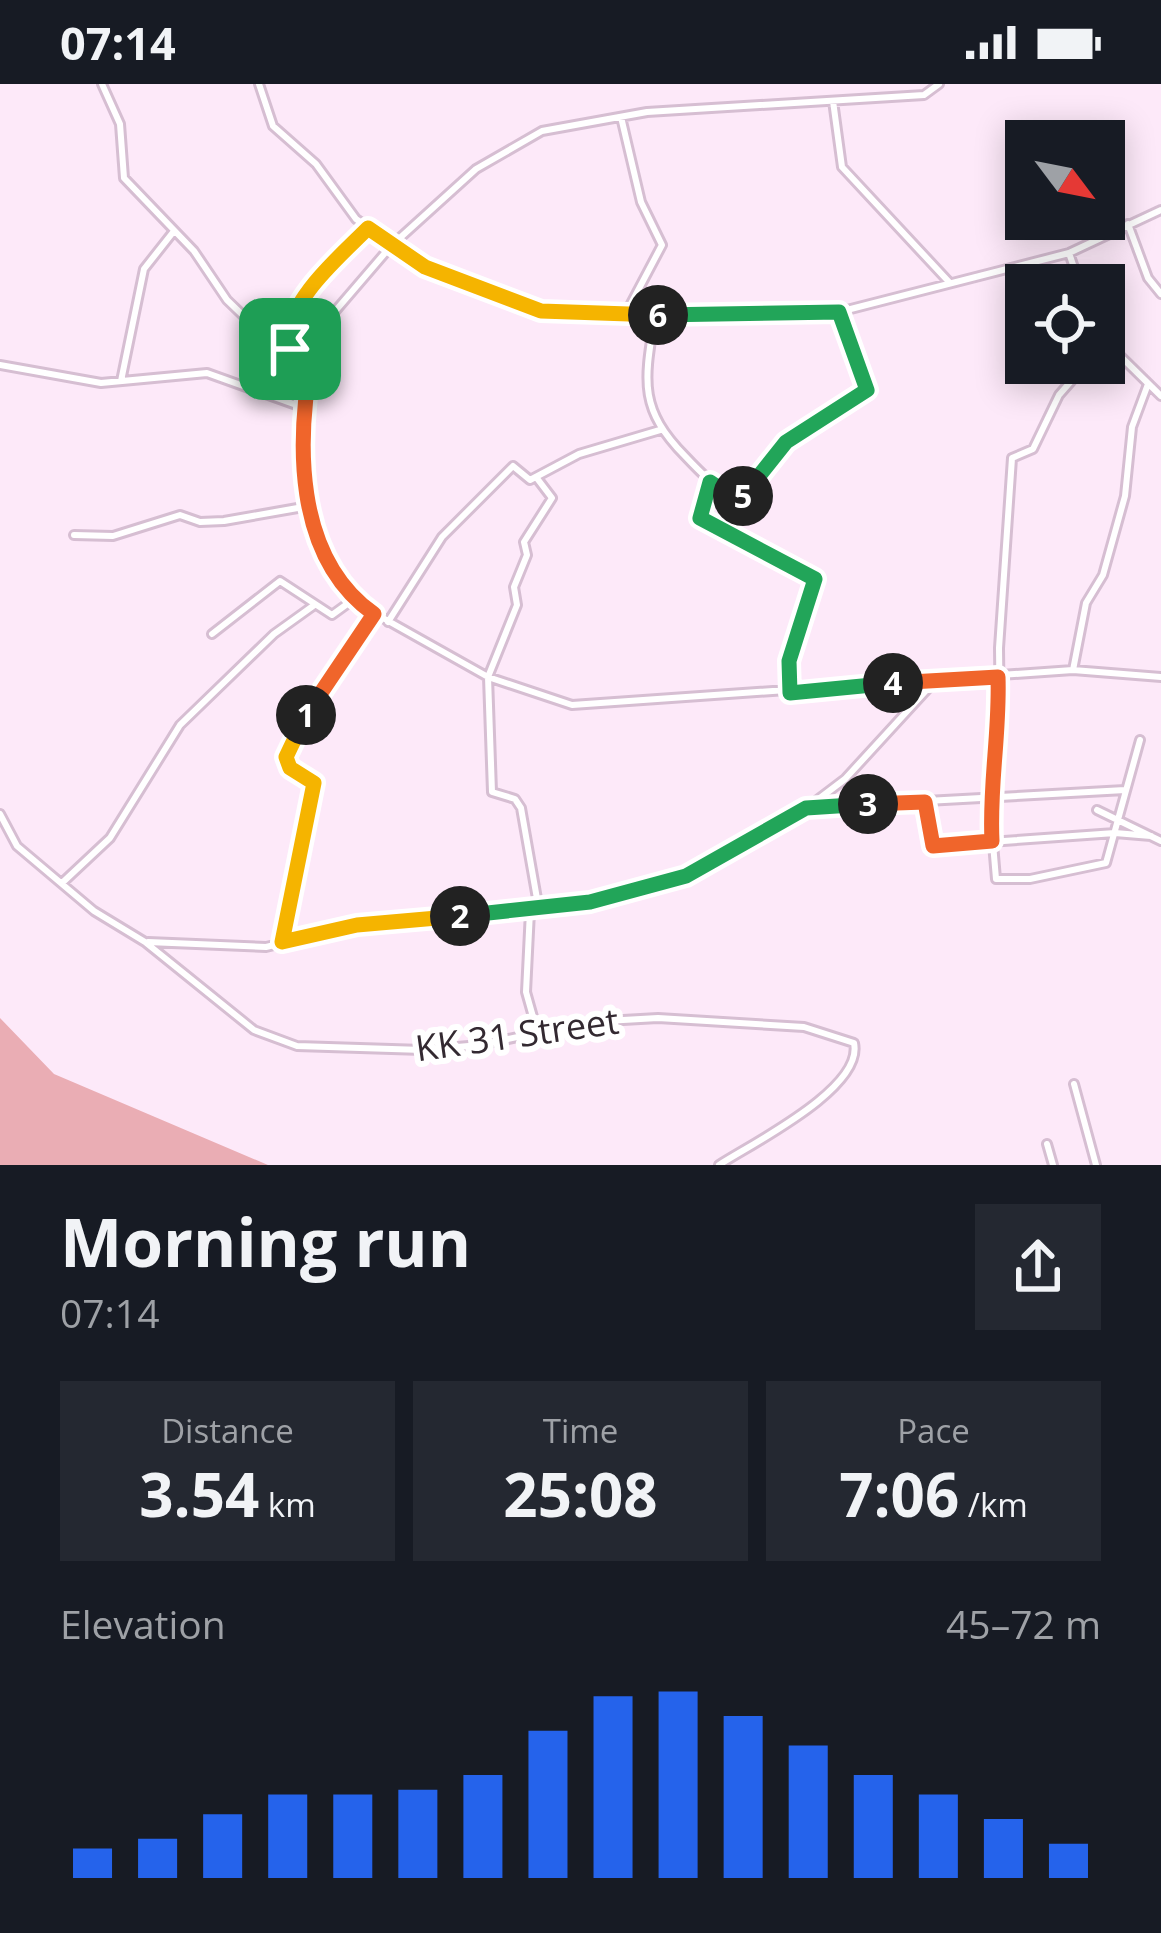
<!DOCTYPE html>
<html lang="en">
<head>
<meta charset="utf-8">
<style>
	:root { --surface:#171b24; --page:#242831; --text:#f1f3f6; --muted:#9ea1a6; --accent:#2563eb }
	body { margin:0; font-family:"Open Sans",sans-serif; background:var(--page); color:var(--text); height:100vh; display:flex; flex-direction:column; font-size:45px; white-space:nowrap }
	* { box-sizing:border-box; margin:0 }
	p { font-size:39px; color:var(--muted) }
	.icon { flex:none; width:66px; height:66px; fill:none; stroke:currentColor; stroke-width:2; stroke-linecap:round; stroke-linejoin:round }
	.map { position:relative; height:1081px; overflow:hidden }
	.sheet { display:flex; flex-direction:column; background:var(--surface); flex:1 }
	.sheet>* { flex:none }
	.needle { width:78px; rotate:122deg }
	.buttons { position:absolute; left:1005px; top:36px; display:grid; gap:24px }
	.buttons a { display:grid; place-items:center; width:120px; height:120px; border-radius:0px; background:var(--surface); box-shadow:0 6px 30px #0003; font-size:60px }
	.pin { position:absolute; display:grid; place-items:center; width:102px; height:102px; color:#fff; margin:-51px; border-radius:24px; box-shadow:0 6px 18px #0006 }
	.km { position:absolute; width:60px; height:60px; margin:-30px; border-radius:50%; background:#222; color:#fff; font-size:33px; line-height:60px; text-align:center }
	.round { display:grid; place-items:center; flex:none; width:126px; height:126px; border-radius:0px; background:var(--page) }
	.head { display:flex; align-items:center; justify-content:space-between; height:204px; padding:0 60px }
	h1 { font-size:66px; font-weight:700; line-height:90px }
	.stats { display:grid; grid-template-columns:repeat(3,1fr); gap:18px; height:204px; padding:12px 60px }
	.stats div { display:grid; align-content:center; border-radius:0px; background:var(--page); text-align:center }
	.stats b { font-size:60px; font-weight:700 }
	.stats small { font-size:33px; font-weight:400 }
	.stats p { font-size:33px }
	.chart { height:336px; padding:24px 60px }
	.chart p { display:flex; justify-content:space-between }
	.chart svg { width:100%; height:216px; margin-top:12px; stroke:var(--accent); stroke-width:6 }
	.status { display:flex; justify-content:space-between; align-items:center; height:84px; padding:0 60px; background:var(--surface); direction:ltr }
	.status svg { height:33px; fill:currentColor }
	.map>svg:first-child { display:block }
	.green { fill:#eaadb4 }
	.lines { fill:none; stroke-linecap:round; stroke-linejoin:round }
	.minor-casing { stroke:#d6bed2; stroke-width:12 }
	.minor { stroke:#fff; stroke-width:6 }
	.split-1-casing { stroke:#fff; stroke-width:24 }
	.split-2-casing { stroke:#fff; stroke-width:24 }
	.split-3-casing { stroke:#fff; stroke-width:24 }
	.split-4-casing { stroke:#fff; stroke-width:24 }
	.split-5-casing { stroke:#fff; stroke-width:24 }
	.split-6-casing { stroke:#fff; stroke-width:24 }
	.split-7-casing { stroke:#fff; stroke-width:24 }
	.split-1 { stroke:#f0652b; stroke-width:15 }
	.split-2 { stroke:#f5b400; stroke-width:15 }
	.split-3 { stroke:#22a559; stroke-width:15 }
	.split-4 { stroke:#f0652b; stroke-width:15 }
	.split-5 { stroke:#22a559; stroke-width:15 }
	.split-6 { stroke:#22a559; stroke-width:15 }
	.split-7 { stroke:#f5b400; stroke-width:15 }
	.labels { text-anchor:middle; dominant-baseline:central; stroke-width:12; stroke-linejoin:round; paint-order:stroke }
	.street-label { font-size:36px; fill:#332931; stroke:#fff }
</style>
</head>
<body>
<div class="status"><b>07:14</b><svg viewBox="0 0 49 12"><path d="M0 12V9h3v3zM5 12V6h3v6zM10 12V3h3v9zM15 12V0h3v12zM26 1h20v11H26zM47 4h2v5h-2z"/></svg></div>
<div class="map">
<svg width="1161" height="1081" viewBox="0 0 1161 1081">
	<rect width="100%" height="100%" fill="#fde9f9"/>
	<path class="green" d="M 0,934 L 54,990 L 268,1081 L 0,1081 Z"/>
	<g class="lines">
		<g class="minor-casing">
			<path id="minor" d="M 102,0 L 120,40 L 124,94 L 194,167 L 227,216 L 255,243 L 291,265 L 313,267
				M 259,0 L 273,42 L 316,80 L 356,135 L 425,183 L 541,227 L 590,232 L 839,228 L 1069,169 L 1161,126
				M 939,0 L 924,11 L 647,28 L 542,47 L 476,85 L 391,162 L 325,239 L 313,267 L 302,323 L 315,451 L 354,515 L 374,529 L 488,593 L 572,621 L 1073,586 L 1161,593
				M 833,17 L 842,83 L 949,198
				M 621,33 L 641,118 L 662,161 L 625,231
				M 1128,140 L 1148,194 L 1161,210
				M 1069,169 L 1080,201
				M 655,231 C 645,295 637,323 685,372 C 701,389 715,403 735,415 L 786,359 L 867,306 L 839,228
				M 1104,256 L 1161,312
				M 1087,279 L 1059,311 L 1033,365 L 1012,374 L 999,564 L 1000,644 L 989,712 L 996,795 L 1030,795 L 1106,779 L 1140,656
				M 0,281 L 101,299 L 207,289 L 302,323
				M 121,297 L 144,185 L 174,147
				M 275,313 C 292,221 303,210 367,144
				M 536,393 L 552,414 L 524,458 L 527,471 L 514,503 L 517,521 L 488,593 L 492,708 L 515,715 L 521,724 L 539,826
				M 709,398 L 700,434 L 815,495 L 789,577 L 790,608
				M 74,451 L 113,452 L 180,431 L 200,438 L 224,437 L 309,422
				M 388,538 L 442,453 L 513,382 L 530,396 L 579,370 L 660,346
				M 212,550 L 280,497 L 332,531 L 354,515
				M 1073,586 L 1086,519 L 1103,491 L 1125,412 L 1132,343 L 1148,300
				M 926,717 L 1125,706
				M 808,724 L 925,718 L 933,762 L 1115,749 L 1151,752
				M 1097,726 L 1161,757
				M 0,730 L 17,762 L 94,827 L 145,858 L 254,946 L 297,962 L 423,966 L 480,961 L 588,938 L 658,934 L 804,943 L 854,959 C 864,1004 753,1059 719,1081
				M 62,799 L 110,754 L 180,641 L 274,550 L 313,522
				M 530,827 L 526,908 L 537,947
				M 148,858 L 266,863 L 357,841 L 590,818 L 686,792 L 787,739 L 845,695 L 933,599
				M 282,858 L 313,704 L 287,681 L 290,659 L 374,529
				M 1074,1000 L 1096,1081
				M 1047,1060 L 1053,1081"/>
		</g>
		<use href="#minor" class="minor"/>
	</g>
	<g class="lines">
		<g class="split-1-casing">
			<path id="split-1" d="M 290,265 L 313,268 C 296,355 293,473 374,530 L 306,631"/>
		</g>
		<g class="split-2-casing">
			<path id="split-2" d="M 306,631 L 286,673 L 290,684 L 314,699 L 282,858 L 357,841 L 460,832"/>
		</g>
		<g class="split-3-casing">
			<path id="split-3" d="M 460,832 L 590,818 L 686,792 L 806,724 L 868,720"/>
		</g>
		<g class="split-4-casing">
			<path id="split-4" d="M 868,720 L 925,718 L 933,762 L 992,757 C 989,701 1000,649 998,593 L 893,599"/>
		</g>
		<g class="split-5-casing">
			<path id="split-5" d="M 743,412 L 735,415 L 710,398 L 700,434 L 815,495 L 789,577 L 790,609 L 893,599"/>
		</g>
		<g class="split-6-casing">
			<path id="split-6" d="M 658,231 L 839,228 L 867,306 L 786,358 L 743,412"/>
		</g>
		<g class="split-7-casing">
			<path id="split-7" d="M 290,265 L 284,262 C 291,213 335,177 368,144 L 425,183 L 541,227 L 658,231"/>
		</g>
		<use href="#split-1" class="split-1"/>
		<use href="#split-2" class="split-2"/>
		<use href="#split-3" class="split-3"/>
		<use href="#split-4" class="split-4"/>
		<use href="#split-5" class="split-5"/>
		<use href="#split-6" class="split-6"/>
		<use href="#split-7" class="split-7"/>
	</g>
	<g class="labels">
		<g class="street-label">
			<text transform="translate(517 950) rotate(-8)">KK 31 Street</text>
		</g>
	</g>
</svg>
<div class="buttons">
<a><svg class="needle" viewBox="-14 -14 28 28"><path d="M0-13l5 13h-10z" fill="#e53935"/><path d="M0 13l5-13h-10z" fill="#9ea1a6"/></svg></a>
<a><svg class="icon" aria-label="locate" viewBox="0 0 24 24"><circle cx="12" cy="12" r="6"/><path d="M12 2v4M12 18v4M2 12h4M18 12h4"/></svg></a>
</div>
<div class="pin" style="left:290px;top:265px;background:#1e9e55"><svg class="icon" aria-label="arrive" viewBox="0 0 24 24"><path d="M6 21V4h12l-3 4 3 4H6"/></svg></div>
<b class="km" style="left:306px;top:631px">1</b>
<b class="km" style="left:460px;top:832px">2</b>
<b class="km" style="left:868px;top:720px">3</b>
<b class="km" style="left:893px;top:599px">4</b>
<b class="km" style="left:743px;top:412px">5</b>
<b class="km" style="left:658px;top:231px">6</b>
</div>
<section class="sheet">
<div class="head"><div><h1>Morning run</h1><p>07:14</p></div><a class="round"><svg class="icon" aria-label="share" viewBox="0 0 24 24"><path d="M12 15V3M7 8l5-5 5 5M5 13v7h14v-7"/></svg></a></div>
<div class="stats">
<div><p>Distance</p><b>3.54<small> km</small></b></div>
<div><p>Time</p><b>25:08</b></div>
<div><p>Pace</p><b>7:06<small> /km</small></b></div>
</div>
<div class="chart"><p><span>Elevation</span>45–72 m</p>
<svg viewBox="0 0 160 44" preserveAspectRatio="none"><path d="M5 44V38M15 44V36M25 44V31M35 44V27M45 44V27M55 44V26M65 44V23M75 44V14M85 44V7M95 44V6M105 44V11M115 44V17M125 44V23M135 44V27M145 44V32M155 44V37"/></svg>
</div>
</section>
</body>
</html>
